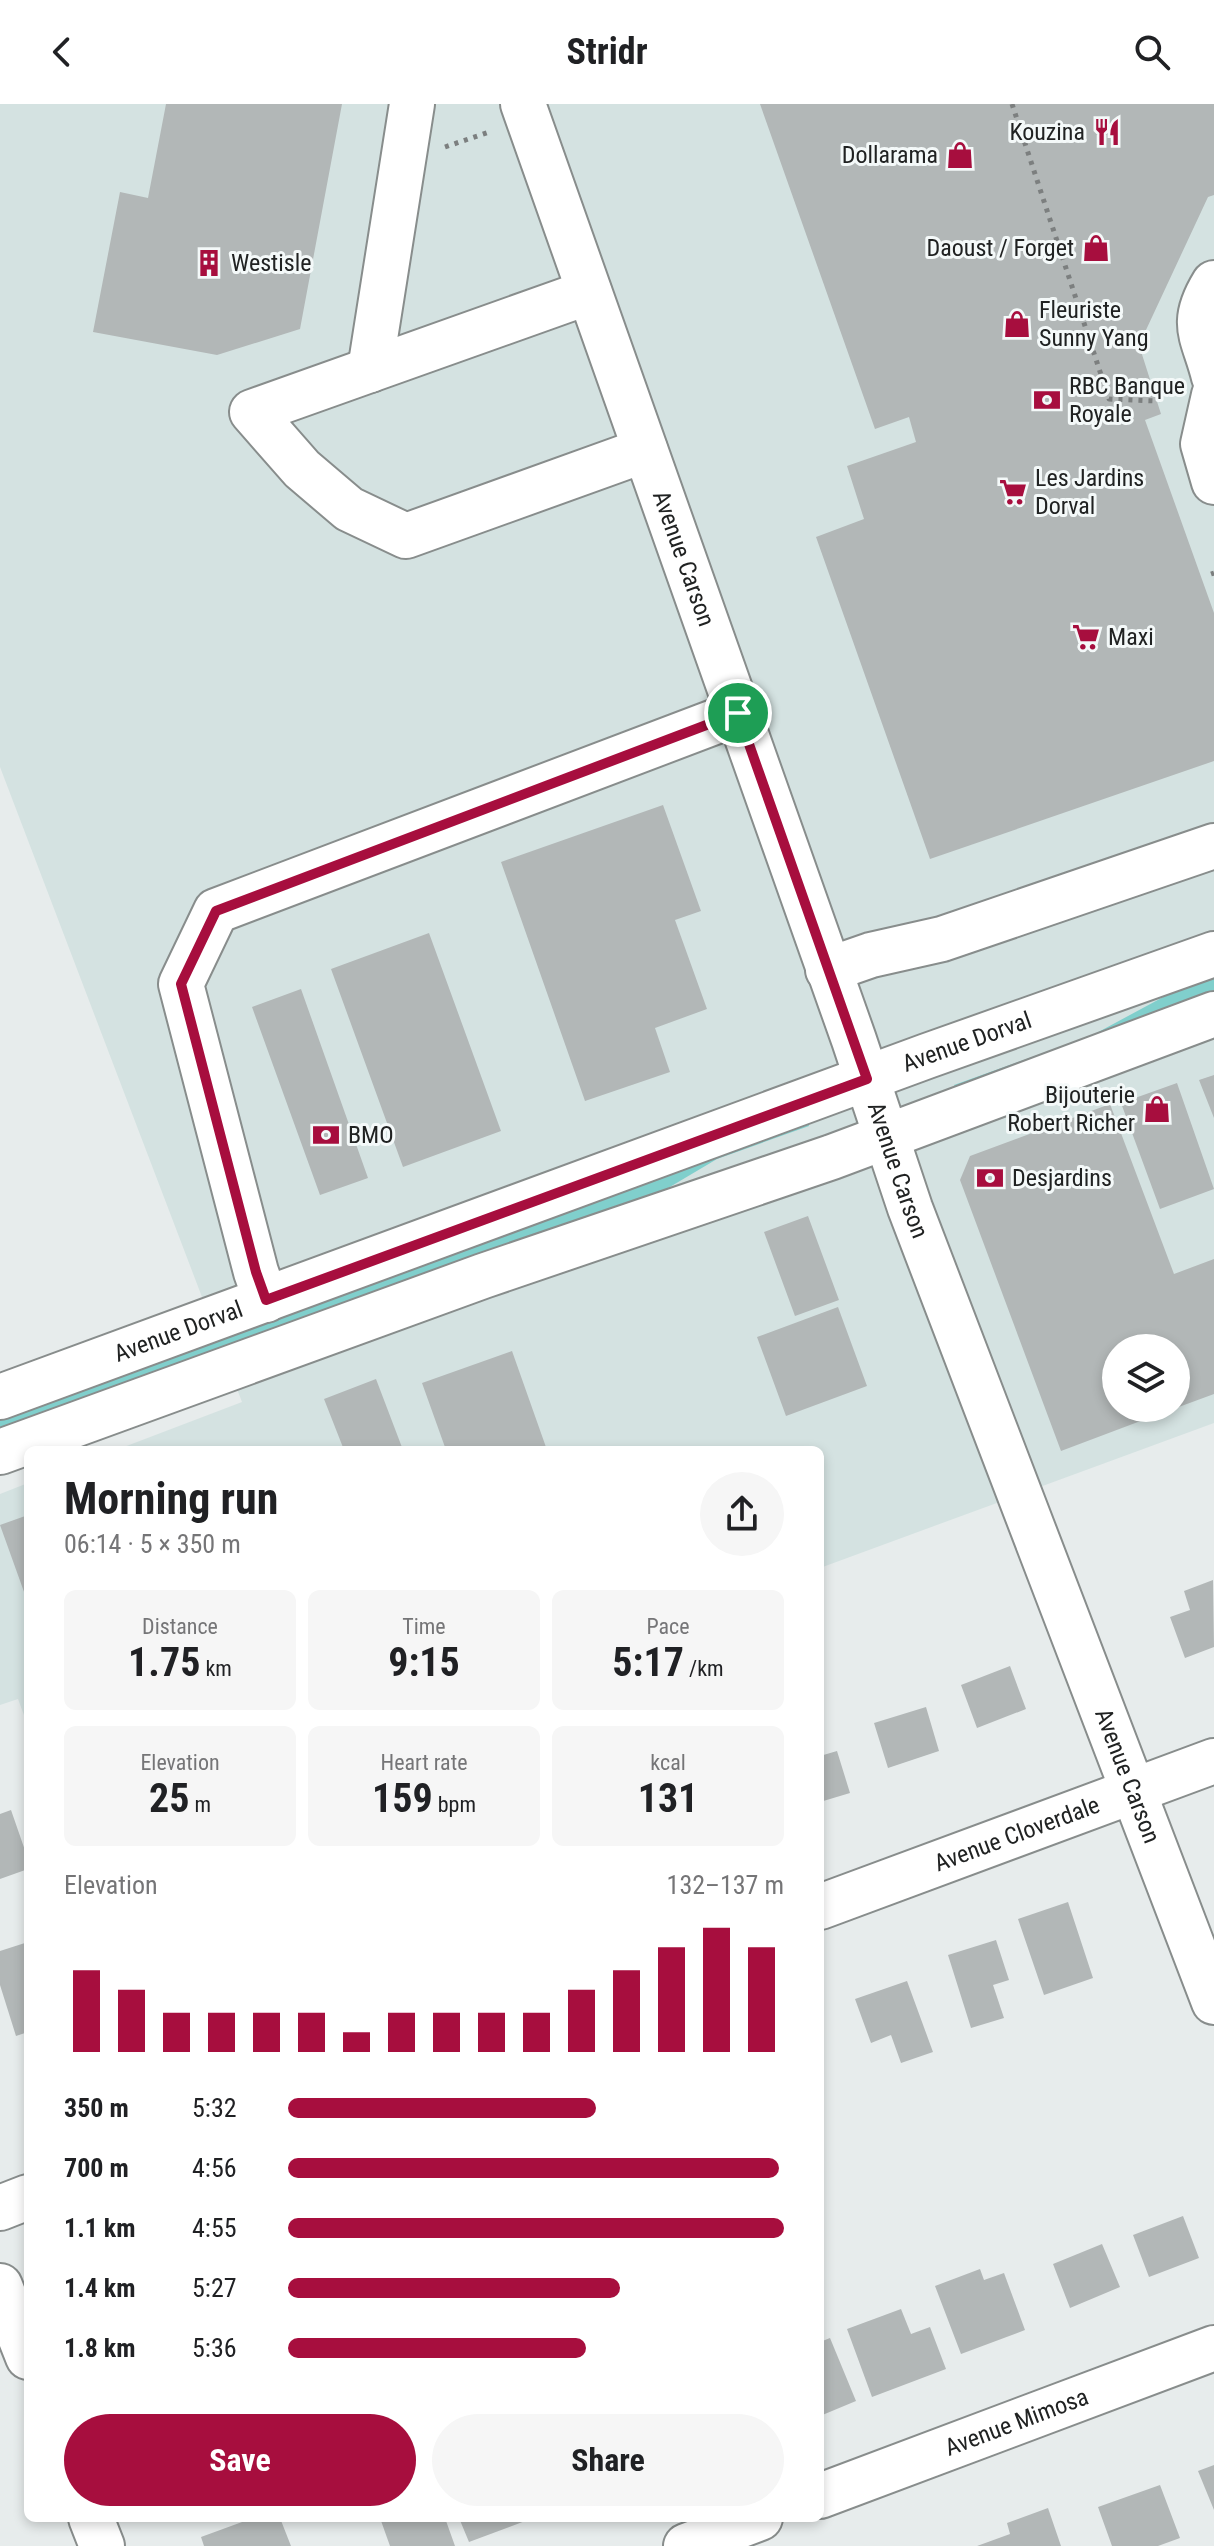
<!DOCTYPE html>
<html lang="en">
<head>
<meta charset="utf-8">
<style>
	:root { --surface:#fff; --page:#f6f6f6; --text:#202124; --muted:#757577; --accent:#a70e3e }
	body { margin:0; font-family:"Roboto Condensed",sans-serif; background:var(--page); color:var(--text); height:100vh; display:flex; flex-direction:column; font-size:30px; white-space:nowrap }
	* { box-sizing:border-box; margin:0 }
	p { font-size:26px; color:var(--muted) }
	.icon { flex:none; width:44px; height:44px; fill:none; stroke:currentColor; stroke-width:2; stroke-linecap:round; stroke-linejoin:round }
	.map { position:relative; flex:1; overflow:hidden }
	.drawer { position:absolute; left:24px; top:1342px; width:800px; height:1076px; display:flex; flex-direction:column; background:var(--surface); border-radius:12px; box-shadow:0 4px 12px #0003 }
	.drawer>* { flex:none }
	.buttons { position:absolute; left:1102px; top:1230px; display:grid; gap:16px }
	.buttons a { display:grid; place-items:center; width:88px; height:88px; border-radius:50%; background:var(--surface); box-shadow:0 4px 12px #0003; font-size:40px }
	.pin { position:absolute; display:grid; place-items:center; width:68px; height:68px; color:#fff; margin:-34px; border:4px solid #fff; border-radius:50%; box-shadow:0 2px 8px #0007 }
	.round { display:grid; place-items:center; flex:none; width:84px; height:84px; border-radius:42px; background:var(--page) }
	.head { display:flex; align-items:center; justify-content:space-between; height:136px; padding:0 40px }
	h1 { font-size:44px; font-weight:700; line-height:60px }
	.metrics { display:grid; grid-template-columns:repeat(3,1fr); gap:12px; height:136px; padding:8px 40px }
	.metrics div { display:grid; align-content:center; border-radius:12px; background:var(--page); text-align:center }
	.metrics b { font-size:40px; font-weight:700 }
	.metrics small { font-size:22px; font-weight:400 }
	.metrics p { font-size:22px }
	.chart { height:224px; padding:16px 40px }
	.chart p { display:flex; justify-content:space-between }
	.chart svg { width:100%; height:144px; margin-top:8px; stroke:var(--accent); stroke-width:6 }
	.cta { display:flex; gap:16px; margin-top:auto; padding:16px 40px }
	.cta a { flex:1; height:92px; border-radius:48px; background:var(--accent); color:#fff; font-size:32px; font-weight:700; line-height:92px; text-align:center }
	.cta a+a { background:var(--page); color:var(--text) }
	ul { padding:0 40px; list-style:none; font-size:26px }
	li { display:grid; grid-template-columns:128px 96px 1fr; align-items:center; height:60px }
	li i { height:20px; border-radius:10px; background:var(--accent) }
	header { display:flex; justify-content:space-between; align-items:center; height:104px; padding:0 40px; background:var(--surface); font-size:36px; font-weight:700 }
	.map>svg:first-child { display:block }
	.built { fill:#d4e2e1; fill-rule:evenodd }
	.green { fill:#80cfcc }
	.building { fill:#b2b7b7 }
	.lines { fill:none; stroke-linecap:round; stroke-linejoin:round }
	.minor-casing { stroke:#888d8c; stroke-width:48 }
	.path { stroke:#7c7f7f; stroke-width:5; stroke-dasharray:4 6; stroke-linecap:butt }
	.minor { stroke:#fff; stroke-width:44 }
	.route-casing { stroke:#fff; stroke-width:16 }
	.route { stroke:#a70e3e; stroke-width:10 }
	.labels { text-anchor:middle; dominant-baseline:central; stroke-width:6; stroke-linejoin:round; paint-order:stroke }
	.poi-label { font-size:24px; fill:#202222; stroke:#f4f9f9; text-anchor:start }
	.street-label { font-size:24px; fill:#202222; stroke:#f4f9f9 }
</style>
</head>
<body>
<header><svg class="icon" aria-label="back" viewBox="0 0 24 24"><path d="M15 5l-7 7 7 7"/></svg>Stridr<svg class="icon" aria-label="search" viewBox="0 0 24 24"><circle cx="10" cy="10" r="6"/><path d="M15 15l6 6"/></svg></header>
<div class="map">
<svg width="1214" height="2442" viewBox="0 0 1214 2442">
	<rect width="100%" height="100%" fill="#e7ecec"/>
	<path class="built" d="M 0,0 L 1214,0 L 1214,1319 L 820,1464 L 820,1346 L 116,1346 L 242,1298 L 0,663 ZM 1116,1244 L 1176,1244 L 1176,1304 L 1116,1304 Z
		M 28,1379 L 28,1622 L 18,1595 L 0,1601 L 0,1390 Z"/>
	<path class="green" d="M 1214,873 L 1214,888 L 1102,932 L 956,985 L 954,981 L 1091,932 L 1167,891 Z
		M 808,1017 L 809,1022 L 717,1055 L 658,1090 L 435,1166 L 0,1324 L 0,1316 L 432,1158 Z"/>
	<path class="building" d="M 166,0 L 342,0 L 300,225 L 217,251 L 93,228 L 120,88 L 148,94 Z
		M 760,0 L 1214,0 L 1214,91 L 1208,93 L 1139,241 L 1161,310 L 1145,316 L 1214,509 L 1214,657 L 930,755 L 816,433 L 864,415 L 847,362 L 916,338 L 909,313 L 875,325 Z
		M 663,701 L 701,807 L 675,816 L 707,905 L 655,924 L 670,968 L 585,997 L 501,758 Z
		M 429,829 L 501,1027 L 403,1063 L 331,865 Z
		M 301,885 L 368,1074 L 320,1091 L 252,903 Z
		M 1214,971 L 1214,1014 L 1199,976 Z
		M 1177,979 L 1214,1085 L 1160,1105 L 1121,999 Z
		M 1110,1000 L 1174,1170 L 1214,1155 L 1214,1290 L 1176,1304 L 1176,1244 L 1116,1244 L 1116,1304 L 1175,1304 L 1061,1347 L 960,1076 L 970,1052 Z
		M 808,1112 L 839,1196 L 795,1212 L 764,1128 Z
		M 838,1203 L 867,1282 L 786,1312 L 757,1233 Z
		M 512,1247 L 547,1346 L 446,1346 L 422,1279 Z
		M 376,1275 L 403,1346 L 344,1346 L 324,1295 Z
		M 28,1411 L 28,1499 L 0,1421 Z
		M 1213,1476 L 1214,1543 L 1185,1554 L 1170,1513 L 1190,1506 L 1184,1487 Z
		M 1010,1562 L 1026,1605 L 977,1624 L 961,1581 Z
		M 926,1603 L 939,1647 L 888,1664 L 874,1619 Z
		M 837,1647 L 850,1689 L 820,1698 L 820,1652 Z
		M 11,1706 L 28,1755 L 28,1765 L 0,1775 L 0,1710 Z
		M 1068,1798 L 1093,1874 L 1044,1891 L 1018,1815 Z
		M 996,1836 L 1009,1876 L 993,1881 L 1004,1914 L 971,1924 L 948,1851 Z
		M 28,1838 L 28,1928 L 16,1932 L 0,1881 L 0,1847 Z
		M 907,1877 L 933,1948 L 901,1959 L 891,1931 L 871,1939 L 855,1895 Z
		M 1183,2112 L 1199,2154 L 1149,2173 L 1133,2131 Z
		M 1102,2140 L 1120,2183 L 1070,2204 L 1053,2160 Z
		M 980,2165 L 984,2176 L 1004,2169 L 1025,2226 L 961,2250 L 935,2182 Z
		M 901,2205 L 911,2230 L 930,2223 L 946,2265 L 872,2293 L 847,2225 Z
		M 830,2234 L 856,2297 L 820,2312 L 820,2238 Z
		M 1214,2361 L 1214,2406 L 1198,2367 Z
		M 1160,2381 L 1180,2434 L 1158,2442 L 1112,2442 L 1098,2403 Z
		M 1048,2404 L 1061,2442 L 977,2442 L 1010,2430 L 1007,2419 Z
		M 253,2414 L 280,2414 L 291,2442 L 204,2442 L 201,2433 Z
		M 380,2414 L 445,2414 L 455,2442 L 390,2442 Z
		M 459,2414 L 533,2414 L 469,2438 Z"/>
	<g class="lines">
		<g class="minor-casing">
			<g id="minor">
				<path id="s1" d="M 523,0 L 854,936 L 910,1104 L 1214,1898"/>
				<path d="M 1214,179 C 1188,221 1204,232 1214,273"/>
				<path d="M 589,188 L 252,308 L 302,365 L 349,405 L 406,432 L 645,346"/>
				<path d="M 370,266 L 412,0"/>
				<path d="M 1214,291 L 1203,340 L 1214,378"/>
				<path d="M 828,866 L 871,851 L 942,835 L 1214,742"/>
				<path d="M 266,1196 L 256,1168 L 181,880 L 216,807 L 738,609"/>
				<path id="s2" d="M 0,1293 L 927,952 L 1214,850"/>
				<path d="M 0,1348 L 483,1172 L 832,1053 L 1214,910"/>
				<path id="s3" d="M 820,1803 L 1214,1657"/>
				<path d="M 0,2104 L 28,2093"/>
				<path d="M 0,2182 L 28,2253"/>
				<path id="s4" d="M 820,2392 L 1214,2244"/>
				<path d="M 91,2414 L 102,2442"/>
				<path d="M 686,2442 L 760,2414"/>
			</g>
		</g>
		<path class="path" d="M 1012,0 L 1109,295 L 1157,297 L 1171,288
			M 445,43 L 489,28
			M 1211,470 L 1214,469"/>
		<use href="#minor" class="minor"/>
	</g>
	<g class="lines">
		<g class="route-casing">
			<path id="route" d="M 738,609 L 867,975 L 266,1196 L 256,1168 L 181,880 L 216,807 Z"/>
		</g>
		<use href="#route" class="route"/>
	</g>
	<defs>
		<g id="restaurant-bare" transform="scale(2.16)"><path d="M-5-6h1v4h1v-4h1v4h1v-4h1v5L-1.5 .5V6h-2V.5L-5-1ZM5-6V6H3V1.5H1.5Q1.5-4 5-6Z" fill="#a70e3e" stroke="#f4f9f9" stroke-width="2.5" paint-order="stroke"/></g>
		<g id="shop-bare" transform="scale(2.16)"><path d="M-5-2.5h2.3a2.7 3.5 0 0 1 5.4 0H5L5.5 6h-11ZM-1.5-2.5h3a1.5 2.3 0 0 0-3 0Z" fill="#a70e3e" stroke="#f4f9f9" stroke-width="2.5" paint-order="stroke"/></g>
		<g id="building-bare" transform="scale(2.16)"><path d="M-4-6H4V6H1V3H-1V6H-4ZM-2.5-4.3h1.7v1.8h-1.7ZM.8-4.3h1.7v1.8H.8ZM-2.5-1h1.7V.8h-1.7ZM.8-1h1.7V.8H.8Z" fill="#a70e3e" stroke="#f4f9f9" stroke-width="2.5" paint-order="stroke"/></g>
		<g id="bank-bare" transform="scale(2.16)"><path d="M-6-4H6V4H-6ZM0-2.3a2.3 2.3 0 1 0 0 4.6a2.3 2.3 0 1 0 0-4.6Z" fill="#a70e3e" stroke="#f4f9f9" stroke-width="2.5" paint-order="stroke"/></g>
		<g id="supermarket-bare" transform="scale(2.16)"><path d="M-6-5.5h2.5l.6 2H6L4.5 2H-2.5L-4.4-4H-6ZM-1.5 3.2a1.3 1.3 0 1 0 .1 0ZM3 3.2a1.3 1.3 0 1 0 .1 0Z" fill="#a70e3e" stroke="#f4f9f9" stroke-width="2.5" paint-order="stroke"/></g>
	</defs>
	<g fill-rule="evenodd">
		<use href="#restaurant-bare" x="1107" y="28"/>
		<use href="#shop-bare" x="960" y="51"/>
		<use href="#shop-bare" x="1096" y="144"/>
		<use href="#building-bare" x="209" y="159"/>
		<use href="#shop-bare" x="1017" y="220"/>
		<use href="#bank-bare" x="1047" y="296"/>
		<use href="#supermarket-bare" x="1013" y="388"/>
		<use href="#supermarket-bare" x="1086" y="533"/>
		<use href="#shop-bare" x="1157" y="1005"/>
		<use href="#bank-bare" x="326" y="1031"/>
		<use href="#bank-bare" x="990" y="1074"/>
	</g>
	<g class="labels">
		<g class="poi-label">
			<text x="1085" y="28" text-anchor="end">Kouzina</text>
			<text x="938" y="51" text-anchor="end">Dollarama</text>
			<text x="1074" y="144" text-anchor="end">Daoust / Forget</text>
			<text x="231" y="159">Westisle</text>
			<text x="1039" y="206">Fleuriste<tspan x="1039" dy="28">Sunny Yang</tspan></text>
			<text x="1069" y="282">RBC Banque<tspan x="1069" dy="28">Royale</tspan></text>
			<text x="1035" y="374">Les Jardins<tspan x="1035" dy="28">Dorval</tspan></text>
			<text x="1108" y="533">Maxi</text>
			<text x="1135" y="991" text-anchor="end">Bijouterie<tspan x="1135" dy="28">Robert Richer</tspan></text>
			<text x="348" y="1031">BMO</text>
			<text x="1012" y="1074">Desjardins</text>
		</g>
		<g class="street-label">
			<text stroke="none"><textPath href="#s1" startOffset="482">Avenue Carson</textPath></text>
			<text stroke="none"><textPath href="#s2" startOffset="1030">Avenue Dorval</textPath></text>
			<text stroke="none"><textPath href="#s1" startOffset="1130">Avenue Carson</textPath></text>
			<text stroke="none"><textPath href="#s2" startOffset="190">Avenue Dorval</textPath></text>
			<text stroke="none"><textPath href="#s1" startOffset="1778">Avenue Carson</textPath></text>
			<text stroke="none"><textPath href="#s3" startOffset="210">Avenue Cloverdale</textPath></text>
			<text stroke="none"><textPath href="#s4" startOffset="210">Avenue Mimosa</textPath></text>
		</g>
	</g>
</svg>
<div class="buttons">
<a><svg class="icon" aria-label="layers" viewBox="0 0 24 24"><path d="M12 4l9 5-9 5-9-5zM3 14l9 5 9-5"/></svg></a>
</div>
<div class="pin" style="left:738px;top:609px;background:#1e9e55"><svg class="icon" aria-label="arrive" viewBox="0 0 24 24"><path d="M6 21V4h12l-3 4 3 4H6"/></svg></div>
<section class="drawer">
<div class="head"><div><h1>Morning run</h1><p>06:14 · 5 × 350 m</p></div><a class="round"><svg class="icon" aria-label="share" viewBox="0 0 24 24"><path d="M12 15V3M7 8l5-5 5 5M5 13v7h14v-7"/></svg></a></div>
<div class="metrics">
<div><p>Distance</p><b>1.75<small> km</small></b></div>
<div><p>Time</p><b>9:15</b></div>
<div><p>Pace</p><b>5:17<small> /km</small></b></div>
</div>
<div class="metrics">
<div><p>Elevation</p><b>25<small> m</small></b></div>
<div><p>Heart rate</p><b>159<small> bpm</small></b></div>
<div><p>kcal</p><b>131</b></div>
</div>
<div class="chart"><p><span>Elevation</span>132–137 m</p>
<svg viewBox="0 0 160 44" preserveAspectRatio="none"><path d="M5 44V19M15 44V25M25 44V32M35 44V32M45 44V32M55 44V32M65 44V38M75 44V32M85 44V32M95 44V32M105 44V32M115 44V25M125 44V19M135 44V12M145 44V6M155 44V12"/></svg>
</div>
<ul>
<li><b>350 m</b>5:32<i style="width:62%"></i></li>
<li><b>700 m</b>4:56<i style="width:99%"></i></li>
<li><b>1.1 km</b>4:55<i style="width:100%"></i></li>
<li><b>1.4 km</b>5:27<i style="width:67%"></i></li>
<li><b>1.8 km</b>5:36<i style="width:60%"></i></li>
</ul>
<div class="cta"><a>Save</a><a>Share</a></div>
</section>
</div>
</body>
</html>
